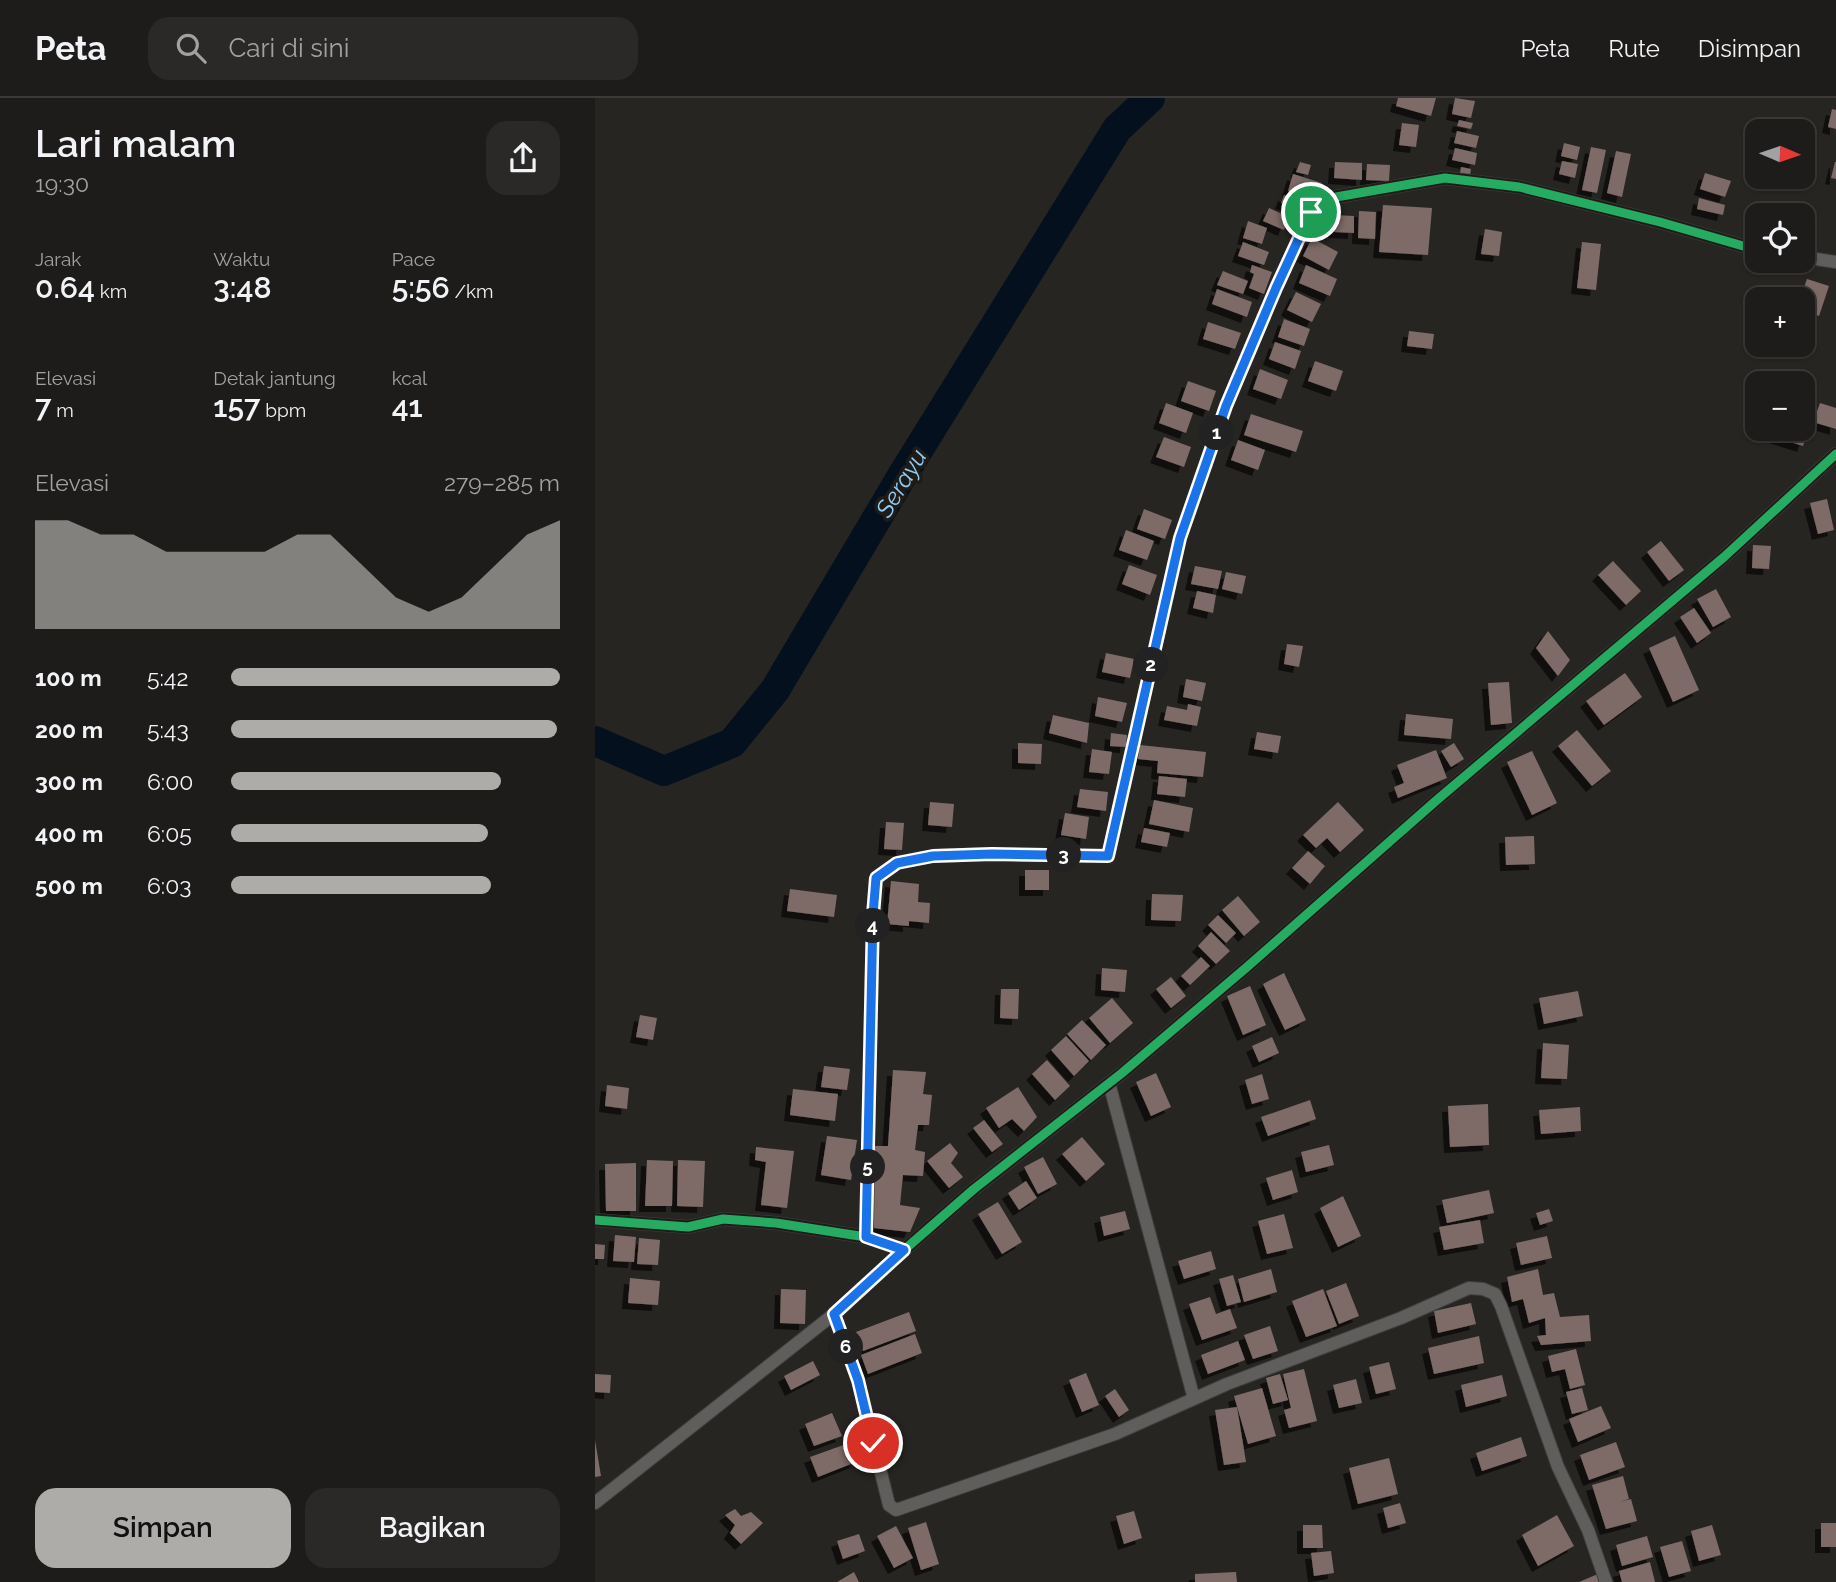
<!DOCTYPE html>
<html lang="id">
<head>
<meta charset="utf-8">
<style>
	:root { --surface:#1d1c1a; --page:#2a2927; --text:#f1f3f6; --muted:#a0a1a2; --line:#3b3a39; --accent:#aeaca9 }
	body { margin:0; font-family:Raleway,sans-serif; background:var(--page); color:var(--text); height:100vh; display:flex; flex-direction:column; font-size:26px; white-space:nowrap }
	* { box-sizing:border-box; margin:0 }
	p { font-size:23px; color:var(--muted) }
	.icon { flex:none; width:38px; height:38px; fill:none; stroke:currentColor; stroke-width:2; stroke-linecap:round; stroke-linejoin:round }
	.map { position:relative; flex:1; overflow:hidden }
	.drawer { display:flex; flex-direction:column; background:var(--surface); width:595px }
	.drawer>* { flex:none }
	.needle { width:46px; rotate:92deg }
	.fabs { position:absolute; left:1150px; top:21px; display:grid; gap:14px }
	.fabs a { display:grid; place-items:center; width:70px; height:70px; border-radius:14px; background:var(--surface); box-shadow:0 2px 5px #0004,0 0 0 2px var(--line); font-size:35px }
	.pin { position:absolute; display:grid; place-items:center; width:60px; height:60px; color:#fff; margin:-30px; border:4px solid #fff; border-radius:50%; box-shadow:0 2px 7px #0007 }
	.km { position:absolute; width:35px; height:35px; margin:-18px; border-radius:50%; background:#222; color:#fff; font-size:19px; line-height:35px; text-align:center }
	.round { display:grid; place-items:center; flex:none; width:74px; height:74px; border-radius:21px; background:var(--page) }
	.overview { display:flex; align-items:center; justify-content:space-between; height:119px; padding:0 35px }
	h1 { font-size:38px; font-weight:600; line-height:52px }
	.figures { display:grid; grid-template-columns:repeat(3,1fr); gap:10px; height:119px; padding:7px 35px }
	.figures div { display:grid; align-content:center }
	.figures b { font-size:30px; font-weight:600 }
	.figures small { font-size:19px; font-weight:400 }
	.figures p { font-size:19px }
	.chart { height:196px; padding:14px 35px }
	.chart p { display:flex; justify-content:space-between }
	.chart svg { width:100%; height:126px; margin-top:7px; fill:var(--accent); opacity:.7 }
	.button { display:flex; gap:14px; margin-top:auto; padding:14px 35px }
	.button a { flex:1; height:80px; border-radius:21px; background:var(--accent); color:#111; font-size:28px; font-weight:600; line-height:80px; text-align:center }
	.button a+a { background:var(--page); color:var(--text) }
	ul { padding:0 35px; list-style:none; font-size:23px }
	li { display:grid; grid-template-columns:112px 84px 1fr; align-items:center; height:52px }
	li i { height:18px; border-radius:9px; background:var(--accent) }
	header { display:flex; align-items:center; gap:42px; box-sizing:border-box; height:98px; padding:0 35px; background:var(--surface); border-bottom:2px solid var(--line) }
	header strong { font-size:33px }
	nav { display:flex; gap:38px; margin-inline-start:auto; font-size:24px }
	.search { width:490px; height:63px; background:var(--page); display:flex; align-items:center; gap:18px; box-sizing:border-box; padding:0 24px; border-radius:21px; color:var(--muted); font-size:26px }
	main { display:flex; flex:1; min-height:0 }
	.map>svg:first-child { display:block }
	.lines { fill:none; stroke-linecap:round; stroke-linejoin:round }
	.river { stroke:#04101e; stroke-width:30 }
	.building { fill:#7e6b66; filter:url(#shadow) }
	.street-casing { stroke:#42403e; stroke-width:14 }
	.street { stroke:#5f5e5c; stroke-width:12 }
	.cycleway-casing { stroke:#1f1c18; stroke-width:13 }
	.cycleway { stroke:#26ab63; stroke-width:9 }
	.route-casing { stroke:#fff; stroke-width:14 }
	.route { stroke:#1a73e8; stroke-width:9 }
	.labels { text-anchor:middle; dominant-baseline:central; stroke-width:7; stroke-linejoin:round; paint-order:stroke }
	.water-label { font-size:24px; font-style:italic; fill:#90cefb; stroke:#1f1c18 }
</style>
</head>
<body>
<header>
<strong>Peta</strong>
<div class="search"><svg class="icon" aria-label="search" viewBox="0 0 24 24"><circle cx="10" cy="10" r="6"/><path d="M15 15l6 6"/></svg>Cari di sini</div>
<nav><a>Peta</a><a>Rute</a><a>Disimpan</a></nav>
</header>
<main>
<section class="drawer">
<div class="overview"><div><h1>Lari malam</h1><p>19:30</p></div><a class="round"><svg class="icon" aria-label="share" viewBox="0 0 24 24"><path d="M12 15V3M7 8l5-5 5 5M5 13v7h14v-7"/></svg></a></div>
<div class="figures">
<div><p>Jarak</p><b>0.64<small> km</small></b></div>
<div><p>Waktu</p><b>3:48</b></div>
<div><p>Pace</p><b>5:56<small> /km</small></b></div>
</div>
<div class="figures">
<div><p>Elevasi</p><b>7<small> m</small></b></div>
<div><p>Detak jantung</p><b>157<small> bpm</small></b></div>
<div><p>kcal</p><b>41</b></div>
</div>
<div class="chart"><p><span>Elevasi</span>279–285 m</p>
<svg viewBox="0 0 160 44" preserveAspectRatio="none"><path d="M0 44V6L10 6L20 11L30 11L40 17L50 17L60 17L70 17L80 11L90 11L100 22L110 33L120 38L130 33L140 22L150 11L160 6V44z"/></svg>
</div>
<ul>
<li><b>100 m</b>5:42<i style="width:100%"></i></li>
<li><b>200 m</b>5:43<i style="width:99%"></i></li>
<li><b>300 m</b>6:00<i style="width:82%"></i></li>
<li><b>400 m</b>6:05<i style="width:78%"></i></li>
<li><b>500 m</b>6:03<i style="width:79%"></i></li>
</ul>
<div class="button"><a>Simpan</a><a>Bagikan</a></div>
</section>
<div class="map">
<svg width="1241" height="1484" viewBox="0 0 1241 1484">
	<defs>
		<filter id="shadow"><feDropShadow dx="-6" dy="6" stdDeviation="0" flood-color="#0009"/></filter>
	</defs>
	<rect width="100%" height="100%" fill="#272522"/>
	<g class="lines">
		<path class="river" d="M 0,643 L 69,673 L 137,645 L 180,592 L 307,378 L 522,31 L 555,0"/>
	</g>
	<path class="building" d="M 803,0 L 841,0 L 836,18 L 801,8 Z
		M 860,0 L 880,3 L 876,20 L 857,16 Z
		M 1237,11 L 1241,12 L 1241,31 L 1233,29 Z
		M 864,22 L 878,25 L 876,31 L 862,28 Z
		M 807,25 L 824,27 L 821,49 L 804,47 Z
		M 862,33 L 884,38 L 881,50 L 859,45 Z
		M 969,45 L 985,49 L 982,62 L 966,58 Z
		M 996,49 L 1011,52 L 1002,95 L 987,92 Z
		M 860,50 L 882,55 L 880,67 L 857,62 Z
		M 1021,53 L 1036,56 L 1027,99 L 1012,95 Z
		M 967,63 L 983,66 L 980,80 L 964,76 Z
		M 705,64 L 716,67 L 713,77 L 701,74 Z
		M 740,64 L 767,65 L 767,82 L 739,80 Z
		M 1240,64 L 1241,64 L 1241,81 L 1236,80 Z
		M 772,66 L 795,67 L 794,83 L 771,82 Z
		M 866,69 L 876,71 L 875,77 L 865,75 Z
		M 1110,75 L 1136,83 L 1130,99 L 1105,91 Z
		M 698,76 L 727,85 L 721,102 L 693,93 Z
		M 689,97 L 707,104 L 704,111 L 686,105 Z
		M 1104,100 L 1130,107 L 1128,117 L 1102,111 Z
		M 788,107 L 837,110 L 833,157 L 784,154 Z
		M 674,110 L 694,119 L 689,132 L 668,123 Z
		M 764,113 L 781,114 L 780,141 L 763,140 Z
		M 739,117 L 759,118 L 759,135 L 739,134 Z
		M 653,123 L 672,130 L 667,146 L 648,140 Z
		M 890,131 L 907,134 L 904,158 L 886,156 Z
		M 717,140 L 743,154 L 734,172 L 708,158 Z
		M 648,144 L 674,154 L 669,167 L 643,158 Z
		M 987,144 L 1006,146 L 1001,192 L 982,190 Z
		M 657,167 L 677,174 L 669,196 L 654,190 L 659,176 L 655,174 Z
		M 711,167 L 742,181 L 735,198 L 704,185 Z
		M 628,173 L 653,183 L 648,196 L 622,187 Z
		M 1212,181 L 1234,188 L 1224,218 L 1208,213 L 1208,201 L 1205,201 Z
		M 622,191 L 657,204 L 652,219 L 617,206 Z
		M 701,194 L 726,206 L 717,224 L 692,212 Z
		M 689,221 L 715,231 L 709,248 L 683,239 Z
		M 613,224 L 646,235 L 640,251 L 608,241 Z
		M 814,233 L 839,236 L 837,251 L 812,248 Z
		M 680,244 L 706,253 L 700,271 L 674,261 Z
		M 720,263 L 748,273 L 741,293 L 713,283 Z
		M 665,271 L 693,282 L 686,301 L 658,291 Z
		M 593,283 L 621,293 L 614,313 L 586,303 Z
		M 571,305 L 598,315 L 591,335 L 564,325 Z
		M 1225,305 L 1241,310 L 1241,331 L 1218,324 Z
		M 656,316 L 708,333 L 701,354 L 649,337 Z
		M 1183,331 L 1205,331 L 1213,333 L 1208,348 L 1180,339 Z
		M 569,339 L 596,349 L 589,369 L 561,359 Z
		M 643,342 L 670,352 L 663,372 L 636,362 Z
		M 1232,401 L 1239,432 L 1223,436 L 1215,405 Z
		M 549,411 L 577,422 L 570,441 L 542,431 Z
		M 531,432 L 559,443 L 552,462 L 524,452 Z
		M 1066,443 L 1089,472 L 1074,483 L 1052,454 Z
		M 1158,447 L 1176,448 L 1174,471 L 1157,470 Z
		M 1018,463 L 1046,493 L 1031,507 L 1003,477 Z
		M 534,467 L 562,477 L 555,497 L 527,486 Z
		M 600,468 L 627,473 L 623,491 L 596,486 Z
		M 631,474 L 651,478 L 647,496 L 627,491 Z
		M 1121,491 L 1136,519 L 1118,529 L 1102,501 Z
		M 602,493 L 621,497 L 618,515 L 598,510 Z
		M 1099,510 L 1116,535 L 1102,545 L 1085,519 Z
		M 953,533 L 975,562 L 963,578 L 941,550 Z
		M 1080,538 L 1104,592 L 1078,604 L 1054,550 Z
		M 692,546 L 708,548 L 704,569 L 689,566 Z
		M 511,555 L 539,561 L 535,580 L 507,574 Z
		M 1030,575 L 1047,599 L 1009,627 L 991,603 Z
		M 591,581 L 611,585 L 607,603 L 588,599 Z
		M 914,584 L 917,625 L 896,627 L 893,585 Z
		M 503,599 L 532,605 L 527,624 L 500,618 Z
		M 593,606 L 606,609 L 602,628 L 569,622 L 572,608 L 592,612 Z
		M 811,616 L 858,621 L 856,641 L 809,637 Z
		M 458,617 L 494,625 L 492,645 L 454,635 Z
		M 982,632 L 1016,673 L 997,688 L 963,648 Z
		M 662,634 L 686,638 L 683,655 L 659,651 Z
		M 516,635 L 532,637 L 531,649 L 515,648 Z
		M 423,645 L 447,646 L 446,666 L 423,665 Z
		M 859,645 L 869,661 L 856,669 L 846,653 Z
		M 545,647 L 611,654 L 608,679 L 562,675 L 563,663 L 543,661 Z
		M 497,651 L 517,654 L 514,676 L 494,674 Z
		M 841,652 L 852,680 L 803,700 L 799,689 L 809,685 L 802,667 Z
		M 937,653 L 962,705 L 937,717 L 912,664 Z
		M 564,678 L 592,681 L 590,699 L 562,696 Z
		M 485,691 L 513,694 L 511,713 L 482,709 Z
		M 559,702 L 598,710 L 594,734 L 554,726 Z
		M 335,704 L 359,706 L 357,729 L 333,727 Z
		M 743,704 L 769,732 L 745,754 L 732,740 L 721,750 L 708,737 Z
		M 470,715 L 494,719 L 491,741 L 466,737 Z
		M 291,724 L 309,725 L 307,752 L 289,751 Z
		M 549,730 L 575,735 L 572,749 L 546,744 Z
		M 939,738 L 940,766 L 911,767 L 910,739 Z
		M 713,753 L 730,768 L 715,786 L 697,770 Z
		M 430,772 L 454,772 L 454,792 L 430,792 Z
		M 296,783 L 324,786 L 323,804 L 335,805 L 334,825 L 314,823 L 314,828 L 292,826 Z
		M 195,791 L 242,797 L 239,819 L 192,813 Z
		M 557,796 L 588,797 L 586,823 L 556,822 Z
		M 643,798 L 665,824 L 649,838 L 627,812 Z
		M 623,817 L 641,835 L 631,845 L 613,827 Z
		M 616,834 L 635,853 L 621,866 L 603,848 Z
		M 606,859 L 615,868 L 595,887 L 586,878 Z
		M 507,870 L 532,872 L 530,894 L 506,892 Z
		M 689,875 L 711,922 L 690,932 L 668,886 Z
		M 576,879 L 591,898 L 576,910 L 561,891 Z
		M 655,888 L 671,927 L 648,937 L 632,898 Z
		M 406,891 L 424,891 L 423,921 L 405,920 Z
		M 983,893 L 988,918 L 949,926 L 944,900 Z
		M 517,900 L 538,925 L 515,945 L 494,920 Z
		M 45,917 L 62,920 L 58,942 L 41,939 Z
		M 487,922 L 511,947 L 496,962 L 472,936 Z
		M 471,938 L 494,963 L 479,978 L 456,952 Z
		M 677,939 L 684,955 L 664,964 L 657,948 Z
		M 948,945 L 974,947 L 972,981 L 946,980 Z
		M 452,962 L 475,988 L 460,1002 L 437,976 Z
		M 229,968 L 255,971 L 252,992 L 226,989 Z
		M 298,972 L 331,974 L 328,996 L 337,997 L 334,1027 L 323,1027 L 320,1052 L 330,1054 L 328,1078 L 308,1077 L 305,1107 L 325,1110 L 315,1134 L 279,1130 L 280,1048 L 293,1048 Z
		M 561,975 L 576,1009 L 556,1018 L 541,984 Z
		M 667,976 L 674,1001 L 657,1006 L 650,982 Z
		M 12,987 L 34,990 L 32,1011 L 10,1008 Z
		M 423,989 L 442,1019 L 429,1033 L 417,1021 L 404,1030 L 391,1010 Z
		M 198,991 L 243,996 L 240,1023 L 195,1017 Z
		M 715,1002 L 721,1021 L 673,1038 L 666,1019 Z
		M 893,1006 L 894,1047 L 855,1049 L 853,1008 Z
		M 985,1009 L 986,1033 L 946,1036 L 944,1012 Z
		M 389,1022 L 408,1046 L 397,1054 L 378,1030 Z
		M 232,1038 L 262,1042 L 256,1082 L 226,1077 Z
		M 487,1039 L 510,1066 L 491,1083 L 467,1056 Z
		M 355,1045 L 363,1055 L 356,1065 L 368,1079 L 354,1090 L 332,1063 Z
		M 734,1047 L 739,1067 L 711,1074 L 706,1054 Z
		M 161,1049 L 199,1053 L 192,1110 L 166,1107 L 171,1064 L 160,1062 Z
		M 448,1059 L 462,1086 L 443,1096 L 429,1069 Z
		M 52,1062 L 78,1063 L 77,1108 L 50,1108 Z
		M 83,1062 L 110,1063 L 108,1109 L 82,1108 Z
		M 41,1065 L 41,1113 L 11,1113 L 10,1066 Z
		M 697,1072 L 703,1094 L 678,1102 L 671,1080 Z
		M 431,1083 L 442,1100 L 424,1112 L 413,1095 Z
		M 894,1092 L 899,1115 L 852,1125 L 847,1102 Z
		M 748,1098 L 766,1138 L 743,1149 L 725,1110 Z
		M 403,1104 L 427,1144 L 407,1156 L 383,1116 Z
		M 954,1111 L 958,1123 L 945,1127 L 941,1115 Z
		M 530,1113 L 535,1131 L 509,1138 L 505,1119 Z
		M 689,1116 L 698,1150 L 672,1156 L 663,1123 Z
		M 885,1122 L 889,1145 L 849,1152 L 844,1129 Z
		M 20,1137 L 41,1139 L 39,1164 L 18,1163 Z
		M 952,1138 L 957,1160 L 926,1167 L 921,1145 Z
		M 44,1140 L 65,1142 L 63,1167 L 42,1166 Z
		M 0,1146 L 10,1147 L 9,1161 L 0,1161 Z
		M 616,1153 L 621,1171 L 589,1181 L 583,1163 Z
		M 676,1171 L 682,1194 L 649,1204 L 643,1181 Z
		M 943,1171 L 948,1197 L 959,1195 L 965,1219 L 994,1217 L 996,1243 L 946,1247 L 942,1238 L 951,1237 L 950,1220 L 934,1225 L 928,1201 L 917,1204 L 912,1179 Z
		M 638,1177 L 646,1204 L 632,1208 L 624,1181 Z
		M 35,1180 L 65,1183 L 63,1207 L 33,1205 Z
		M 751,1185 L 764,1218 L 744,1226 L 731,1193 Z
		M 186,1191 L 211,1192 L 210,1226 L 185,1225 Z
		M 728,1191 L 742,1228 L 711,1239 L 697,1203 Z
		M 615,1199 L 621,1216 L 635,1211 L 642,1230 L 607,1242 L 594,1206 Z
		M 876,1205 L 881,1226 L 843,1235 L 839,1213 Z
		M 314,1214 L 321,1233 L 268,1253 L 261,1234 Z
		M 675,1228 L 683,1253 L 658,1261 L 649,1237 Z
		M 320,1236 L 327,1255 L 273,1276 L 266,1257 Z
		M 884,1238 L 889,1265 L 839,1276 L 833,1250 Z
		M 643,1243 L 650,1262 L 613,1276 L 606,1257 Z
		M 981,1251 L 990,1287 L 975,1291 L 970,1271 L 957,1274 L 953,1258 Z
		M 218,1263 L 225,1277 L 196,1292 L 189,1278 Z
		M 794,1264 L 801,1291 L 781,1296 L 774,1269 Z
		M 709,1271 L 722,1323 L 694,1330 L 689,1312 L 696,1310 L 688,1276 Z
		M 491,1275 L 504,1307 L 487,1314 L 474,1282 Z
		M 0,1276 L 16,1277 L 15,1295 L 0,1294 Z
		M 685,1276 L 693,1302 L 678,1306 L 671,1280 Z
		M 907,1277 L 912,1298 L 871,1309 L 866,1287 Z
		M 761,1281 L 767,1305 L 744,1310 L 738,1287 Z
		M 667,1290 L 681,1338 L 653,1346 L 639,1298 Z
		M 987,1290 L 993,1312 L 977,1316 L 971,1294 Z
		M 520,1291 L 534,1312 L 524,1319 L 510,1298 Z
		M 1006,1308 L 1016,1330 L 983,1344 L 974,1321 Z
		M 642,1309 L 651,1364 L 629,1367 L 620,1312 Z
		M 237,1315 L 247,1338 L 219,1348 L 210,1326 Z
		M 926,1339 L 932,1358 L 887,1373 L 881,1355 Z
		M 0,1342 L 6,1378 L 0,1379 Z
		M 1021,1344 L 1030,1369 L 994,1382 L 985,1357 Z
		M 254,1345 L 261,1364 L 223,1379 L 215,1359 Z
		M 794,1360 L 803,1396 L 763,1406 L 754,1370 Z
		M 1028,1378 L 1034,1401 L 1024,1404 L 1036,1401 L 1042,1423 L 1011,1431 L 997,1387 Z
		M 805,1405 L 811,1425 L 793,1430 L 788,1410 Z
		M 140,1411 L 146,1418 L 156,1414 L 168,1425 L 146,1446 L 135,1435 L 140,1427 L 130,1417 Z
		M 539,1413 L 547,1440 L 529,1446 L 521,1418 Z
		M 962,1417 L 979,1448 L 943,1468 L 927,1437 Z
		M 331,1424 L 344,1466 L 326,1472 L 313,1430 Z
		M 1226,1425 L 1241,1425 L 1241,1449 L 1226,1449 Z
		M 708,1427 L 727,1427 L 728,1450 L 708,1450 Z
		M 1117,1427 L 1126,1457 L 1104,1463 L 1096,1433 Z
		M 301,1428 L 318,1460 L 299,1470 L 282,1438 Z
		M 264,1436 L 270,1453 L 248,1461 L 242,1443 Z
		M 1052,1438 L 1058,1459 L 1027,1468 L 1021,1447 Z
		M 1087,1443 L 1096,1473 L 1074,1479 L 1065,1449 Z
		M 736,1453 L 739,1475 L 719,1478 L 716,1455 Z
		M 1055,1464 L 1060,1484 L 1027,1484 L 1024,1473 Z
		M 259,1474 L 264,1484 L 242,1484 Z
		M 641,1474 L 642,1484 L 600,1484 L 600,1476 Z
		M 1003,1476 L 1006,1484 L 984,1484 Z"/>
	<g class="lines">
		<g class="street-casing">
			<path id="street" d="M 1208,159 L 1241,164
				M 514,985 L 599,1301
				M 0,1122 L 93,1129 L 128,1121 L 181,1125 L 271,1139 L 309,1152 L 379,1091 L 527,975 L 652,869 L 843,701 L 1129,459 L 1241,356
				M 271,1139 L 278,817 L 281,780 L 302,765 L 338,758 L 397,756 L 513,758 L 585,440 L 631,308 L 681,190 L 716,114 L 741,99 L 850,80 L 924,89 L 1065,124 L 1162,152
				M 239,1216 L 263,1282 L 294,1407 L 301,1412 L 520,1336 L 632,1286 L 806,1220 L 874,1190 L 888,1191 L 900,1196 L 906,1208 L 963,1369 L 993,1432 L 1011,1484
				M 0,1405 L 239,1216 L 309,1152"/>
		</g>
		<use href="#street" class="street"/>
		<g class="cycleway-casing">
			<path id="cycleway" d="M 0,1122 L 93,1129 L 128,1121 L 181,1125 L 271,1139 L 309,1152 L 379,1091 L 527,975 L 652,869 L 843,701 L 1129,459 L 1241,356
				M 271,1139 L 278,817 L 281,780 L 302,765 L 338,758 L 397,756 L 513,758 L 585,440 L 631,308 L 681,190 L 716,114 L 741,99 L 850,80 L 924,89 L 1065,124 L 1162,152"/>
		</g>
		<use href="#cycleway" class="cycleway"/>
	</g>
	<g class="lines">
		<g class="route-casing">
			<path id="route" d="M 278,1345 L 263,1282 L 239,1216 L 309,1152 L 271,1139 L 278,817 L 281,780 L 302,765 L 338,758 L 397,756 L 513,758 L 585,440 L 631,308 L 681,190 L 716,114"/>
		</g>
		<use href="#route" class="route"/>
	</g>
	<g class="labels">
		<g class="water-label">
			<text transform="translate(306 385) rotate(-59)">Serayu</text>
		</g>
	</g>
</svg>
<div class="fabs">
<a><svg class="needle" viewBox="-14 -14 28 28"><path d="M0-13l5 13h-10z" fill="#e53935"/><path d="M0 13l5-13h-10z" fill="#a0a1a2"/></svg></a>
<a><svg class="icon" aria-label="locate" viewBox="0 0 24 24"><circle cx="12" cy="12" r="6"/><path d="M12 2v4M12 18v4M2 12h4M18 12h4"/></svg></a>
<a>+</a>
<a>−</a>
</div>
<div class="pin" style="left:716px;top:114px;background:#1e9e55"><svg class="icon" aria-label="arrive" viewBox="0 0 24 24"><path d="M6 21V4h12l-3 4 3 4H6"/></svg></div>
<div class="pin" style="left:278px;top:1345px;background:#d93025"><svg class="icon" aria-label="check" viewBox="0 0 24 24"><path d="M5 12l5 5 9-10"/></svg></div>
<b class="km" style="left:622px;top:335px">1</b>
<b class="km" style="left:556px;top:567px">2</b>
<b class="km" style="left:469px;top:757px">3</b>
<b class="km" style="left:278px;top:828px">4</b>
<b class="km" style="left:273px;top:1069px">5</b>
<b class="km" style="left:251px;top:1249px">6</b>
</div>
</main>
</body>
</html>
